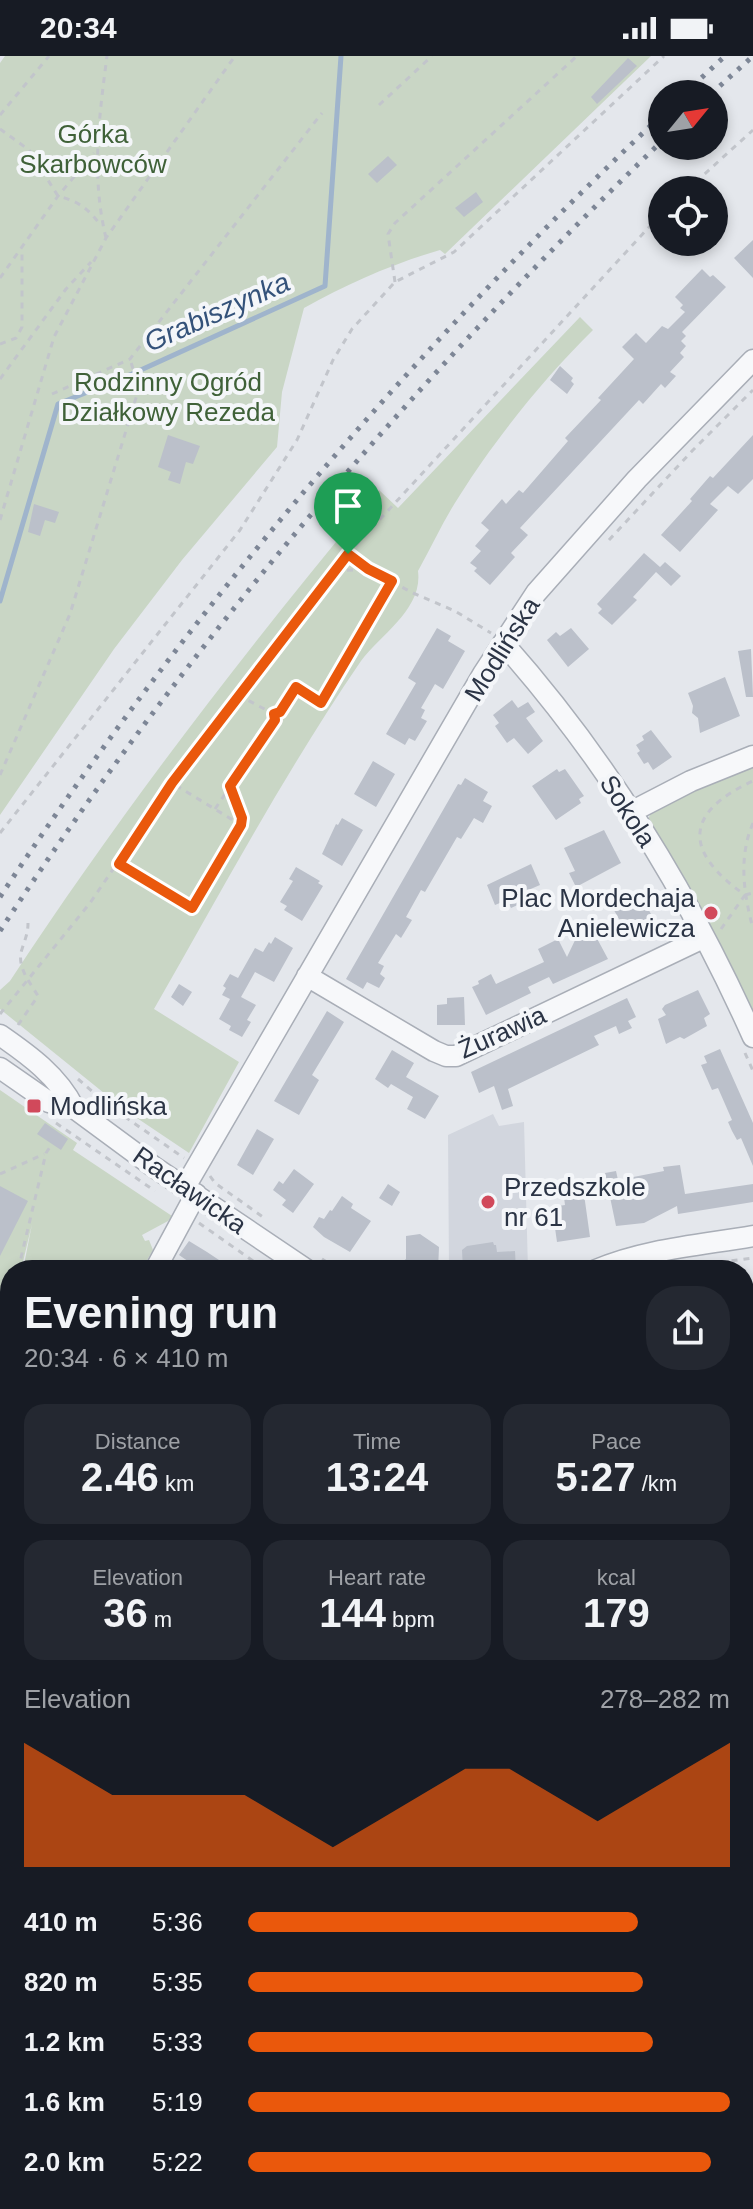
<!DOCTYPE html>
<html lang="en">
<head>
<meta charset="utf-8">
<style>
	:root { --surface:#171b24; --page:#242831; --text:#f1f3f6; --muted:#9ea1a6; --accent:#ea580c }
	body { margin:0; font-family:Helvetica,sans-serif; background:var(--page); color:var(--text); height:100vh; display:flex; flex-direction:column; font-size:30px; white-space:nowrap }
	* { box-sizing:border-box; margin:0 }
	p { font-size:26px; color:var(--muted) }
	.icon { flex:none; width:44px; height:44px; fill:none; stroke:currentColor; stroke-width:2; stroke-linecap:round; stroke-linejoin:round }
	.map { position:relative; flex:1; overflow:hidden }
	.sheet { position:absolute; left:0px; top:1204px; width:754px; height:950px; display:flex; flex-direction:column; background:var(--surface); border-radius:32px 32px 0 0; box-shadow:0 4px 12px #0003 }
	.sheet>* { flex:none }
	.needle { width:52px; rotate:60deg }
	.fabs { position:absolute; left:648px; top:24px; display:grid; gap:16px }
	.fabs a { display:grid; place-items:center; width:80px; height:80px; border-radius:50%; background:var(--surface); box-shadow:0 4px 12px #0003; font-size:40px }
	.pin { position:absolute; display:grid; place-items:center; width:68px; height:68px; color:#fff; margin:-82px -34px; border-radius:50% 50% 50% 0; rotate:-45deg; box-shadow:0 0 8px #0007 }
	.pin .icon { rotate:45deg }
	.round { display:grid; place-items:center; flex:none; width:84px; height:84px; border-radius:32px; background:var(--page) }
	.headline { display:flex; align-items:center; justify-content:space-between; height:136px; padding:0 24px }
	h1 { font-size:44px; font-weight:600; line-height:60px }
	.metrics { display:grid; grid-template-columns:repeat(3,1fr); gap:12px; height:136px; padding:8px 24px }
	.metrics div { display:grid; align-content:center; border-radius:20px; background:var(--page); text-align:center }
	.metrics b { font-size:40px; font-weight:600 }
	.metrics small { font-size:22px; font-weight:400 }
	.metrics p { font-size:22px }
	.chart { height:224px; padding:16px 24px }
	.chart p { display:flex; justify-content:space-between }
	.chart svg { width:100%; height:144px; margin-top:8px; fill:var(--accent); opacity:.7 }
	ul { padding:0 24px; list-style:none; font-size:26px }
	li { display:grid; grid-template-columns:128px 96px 1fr; align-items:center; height:60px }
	li i { height:20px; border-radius:10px; background:var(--accent) }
	.status { display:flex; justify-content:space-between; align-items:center; height:56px; padding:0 40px; background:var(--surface); direction:ltr }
	.status svg { height:22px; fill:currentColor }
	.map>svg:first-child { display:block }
	.built { fill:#d2d6de }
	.green { fill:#c9d6c5 }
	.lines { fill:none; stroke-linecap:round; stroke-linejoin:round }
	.stream { stroke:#9fb4cc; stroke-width:5 }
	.building { fill:#bbc0ca }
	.minor-casing { stroke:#a9aeb7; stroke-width:23 }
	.path { stroke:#c2c5cb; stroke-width:3; stroke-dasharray:6 6; stroke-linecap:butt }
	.minor { stroke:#f7f8fa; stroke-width:20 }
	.rail { stroke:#7d8696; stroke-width:5; stroke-dasharray:4 8; stroke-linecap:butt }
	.route-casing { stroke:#fff; stroke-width:16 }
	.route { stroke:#ea580c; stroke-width:10 }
	.poi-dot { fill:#d1495b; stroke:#f4f6f9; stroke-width:3 }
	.labels { text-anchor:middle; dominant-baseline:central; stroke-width:8; stroke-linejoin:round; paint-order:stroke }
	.park-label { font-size:26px; fill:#3f6138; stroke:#f4f6f9 }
	.street-label { font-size:26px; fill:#2b3445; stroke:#f4f6f9 }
	.poi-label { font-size:26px; fill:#2b3445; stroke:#f4f6f9; text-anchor:start }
	.water-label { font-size:28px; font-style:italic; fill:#34527a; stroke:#f4f6f9 }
</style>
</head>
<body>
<div class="status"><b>20:34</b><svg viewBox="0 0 49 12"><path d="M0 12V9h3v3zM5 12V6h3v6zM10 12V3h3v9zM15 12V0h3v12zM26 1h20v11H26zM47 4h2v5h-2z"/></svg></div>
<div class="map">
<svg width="753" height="2153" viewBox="0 0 753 2153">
	<rect width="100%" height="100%" fill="#e4e7ec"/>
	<path class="built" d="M 493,1058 L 499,1070 L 524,1066 L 528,1214 L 449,1214 L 448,1079 Z
		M 0,2020 L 10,2062 L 10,2144 L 29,2144 L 32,2153 L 0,2153 Z
		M 459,2144 L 556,2144 L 556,2153 L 459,2153 Z"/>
	<path class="green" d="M 5,0 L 651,0 L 445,198 L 440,194 C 392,208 347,228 304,252 L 282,336 L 277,391 L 182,504 L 114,593 L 0,759 L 0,7 Z
		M 580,261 L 593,274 C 546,320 495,383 460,439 C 444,463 432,490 418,515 C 423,553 381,578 361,605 C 285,716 221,836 154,953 L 239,1006 L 189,1097 L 125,1054 L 0,953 L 0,934 L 10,925 C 123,753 247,592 379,434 L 398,452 Z
		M 753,708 L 753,959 L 676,811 L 648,764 L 652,753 Z
		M 0,1034 L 77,1087 L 73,1094 L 172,1160 L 168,1165 L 142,1179 L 145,1185 L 149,1184 L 153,1194 L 141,1214 L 23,1214 L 32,1168 L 21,1214 L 10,1214 L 10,1254 L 6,1266 L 10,1257 L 10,1273 L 4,1272 L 10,1286 L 10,1636 L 0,1636 Z
		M 753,2032 L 753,2101 L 744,2102 L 744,2034 Z"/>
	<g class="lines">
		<path class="stream" d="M 0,545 L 58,348 L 132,318 L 325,230 L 341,0"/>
	</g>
	<path class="building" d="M 628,2 L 637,10 L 597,48 L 591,41 Z
		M 388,100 L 397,109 L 377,127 L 368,118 Z
		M 476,136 L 483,146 L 464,161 L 455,152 Z
		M 753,184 L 753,222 L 734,202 Z
		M 702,213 L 710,221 L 713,219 L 726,231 L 682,276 L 686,280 L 681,285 L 686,290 L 680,297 L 684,301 L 670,316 L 676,320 L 665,332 L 661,328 L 643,348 L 639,344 L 520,472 L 528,479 L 511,497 L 515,501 L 490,529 L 474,515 L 477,512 L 470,507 L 481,495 L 475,490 L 489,474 L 481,467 L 502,443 L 506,448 L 519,434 L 523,437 L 568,385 L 565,382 L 601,344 L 598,342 L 634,303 L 622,291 L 636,277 L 646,287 L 662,270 L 668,273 L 685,256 L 680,252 L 683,249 L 675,241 Z
		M 560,310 L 573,322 L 571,325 L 574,328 L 567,338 L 550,324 Z
		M 168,379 L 200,390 L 193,408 L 186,406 L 180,428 L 168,424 L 171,416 L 158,411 Z
		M 753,379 L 753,423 L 738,438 L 728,430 L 710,448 L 718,454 L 680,496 L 661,479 L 692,445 L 690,443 L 710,420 L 713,422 Z
		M 34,448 L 59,456 L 55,467 L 45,464 L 40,480 L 28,476 Z
		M 644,497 L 660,511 L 665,506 L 681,520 L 671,530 L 656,516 L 633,541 L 637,544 L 612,569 L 598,557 L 602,553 L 597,548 Z
		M 437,572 L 451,580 L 448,585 L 465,595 L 443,633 L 435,628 L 421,652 L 425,654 L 421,662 L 427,665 L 415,685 L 409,682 L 405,689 L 386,678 L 416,627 L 408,622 L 409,620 Z
		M 571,572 L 589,593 L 568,611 L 547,584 L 556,576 L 560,580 Z
		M 751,593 L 753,641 L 746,641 L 738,595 Z
		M 725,621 L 740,660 L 700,677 L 698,662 L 692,657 L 693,650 L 688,637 Z
		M 512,644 L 518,652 L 528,646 L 535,656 L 526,662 L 543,685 L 528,698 L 514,682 L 507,687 L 495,670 L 499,667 L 493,659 Z
		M 651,674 L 672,701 L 653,714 L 648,706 L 644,708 L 637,697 L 640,695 L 636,689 L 644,684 L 642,680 Z
		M 373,705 L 395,718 L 376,751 L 354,738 Z
		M 557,713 L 559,716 L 565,713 L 584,740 L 579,743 L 581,747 L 556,764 L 532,730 Z
		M 465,722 L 488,736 L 483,745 L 492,750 L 483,767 L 474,762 L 461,783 L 457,781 L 425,836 L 421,834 L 406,861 L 412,864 L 401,882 L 396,878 L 378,907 L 384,910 L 380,918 L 385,922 L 379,932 L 367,926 L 363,933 L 346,923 L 458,728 L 461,729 Z
		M 342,762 L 363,774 L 342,810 L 322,798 L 336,768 L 338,769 Z
		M 604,774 L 621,807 L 576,831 L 569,817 L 575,815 L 564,792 Z
		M 531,808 L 540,829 L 519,838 L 522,847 L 511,852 L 507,844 L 495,849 L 487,829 Z
		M 296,811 L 320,825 L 318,827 L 323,830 L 302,865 L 284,854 L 287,850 L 280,846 L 293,825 L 289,823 Z
		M 638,834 L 658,871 L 631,884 L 611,849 Z
		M 588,874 L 593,875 L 608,903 L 553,928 L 549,921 L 528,931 L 531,937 L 486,959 L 472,931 L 479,928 L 478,925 L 491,918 L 496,928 L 544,906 L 538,893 L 558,883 L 567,901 L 577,880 Z
		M 275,881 L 293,892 L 274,926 L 255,916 L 241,941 L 256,949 L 247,964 L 251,966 L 242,981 L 229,974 L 231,970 L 219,963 L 230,943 L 222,939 L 226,932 L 223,930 L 230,918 L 238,922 L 255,892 L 263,896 L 269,886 L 271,888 Z
		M 179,928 L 192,936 L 183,950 L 171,941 Z
		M 698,934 L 710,958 L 704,962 L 707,970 L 684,983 L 680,981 L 666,988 L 658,963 L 666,959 L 662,953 L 665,949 Z
		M 464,941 L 465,969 L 437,969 L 437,949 L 447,948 L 447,942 Z
		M 627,942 L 636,961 L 628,965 L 632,972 L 619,978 L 616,970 L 594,980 L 599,989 L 508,1033 L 513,1050 L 502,1054 L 494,1030 L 479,1037 L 471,1016 Z
		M 327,955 L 344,966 L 312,1019 L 319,1024 L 299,1059 L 274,1045 Z
		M 720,993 L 753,1067 L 753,1110 L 741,1082 L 737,1084 L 732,1075 L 728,1066 L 732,1064 L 718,1032 L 712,1034 L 701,1009 L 707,1007 L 704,1000 Z
		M 392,994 L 414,1007 L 406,1021 L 439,1040 L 425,1063 L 407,1053 L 413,1041 L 391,1028 L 388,1032 L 375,1023 Z
		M 45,1067 L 68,1083 L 61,1094 L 37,1078 Z
		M 257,1073 L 274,1083 L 253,1119 L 237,1109 Z
		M 680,1109 L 685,1138 L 753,1128 L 753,1146 L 678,1158 L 677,1150 L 644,1167 L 616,1170 L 605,1117 L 616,1115 L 618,1124 L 664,1115 L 663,1111 Z
		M 294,1113 L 314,1128 L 293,1157 L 282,1149 L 286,1144 L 273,1134 L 279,1125 L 283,1128 Z
		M 388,1128 L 400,1136 L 392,1150 L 379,1142 Z
		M 0,1130 L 28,1145 L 0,1200 Z
		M 583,1131 L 590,1181 L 557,1186 L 552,1151 L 565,1149 L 563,1134 Z
		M 342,1140 L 353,1148 L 351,1152 L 371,1165 L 350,1196 L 324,1181 L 313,1171 L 319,1161 L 324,1163 L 330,1154 L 332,1155 Z
		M 420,1178 L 439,1191 L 438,1214 L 392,1214 L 406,1203 L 406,1180 Z
		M 189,1185 L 207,1196 L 234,1214 L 201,1214 L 179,1199 Z
		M 493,1186 L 494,1189 L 496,1189 L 497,1196 L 515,1195 L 516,1214 L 463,1214 L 462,1194 L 467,1190 Z"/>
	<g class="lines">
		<g class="minor-casing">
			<path id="minor" d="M 503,587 C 606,703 690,840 753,981
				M 631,756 L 691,725 L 753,700
				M 307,920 L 434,995 L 446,1000 L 456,1000 L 703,882
				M 0,979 C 29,999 58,1020 74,1052
				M 0,1012 L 49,1046 L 74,1052 L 154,1111 L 307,1214
				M 185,1131 L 483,618 L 536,537 L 637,423 L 753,304
				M 155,1214 L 196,1138
				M 596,1214 C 645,1193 701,1189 753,1180
				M 0,1290 L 5,1303 L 10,1304
				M 744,1494 L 753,1497
				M 744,1831 L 753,1834
				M 744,2019 L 753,2018
				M 191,2144 L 193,2153
				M 416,2153 L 440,2152"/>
		</g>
		<path class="path" d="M 379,49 L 432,0
			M 0,59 L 49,0
			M 0,73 L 29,94 L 58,140 C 78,145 89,153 101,170
			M 687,134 L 753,74
			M 106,182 C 91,120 99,62 107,0
			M 0,222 L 58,140 L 94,97
			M 395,226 L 388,178 L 395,167 L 577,0
			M 0,288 L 16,282 L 22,271 L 22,193
			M 0,323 L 66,233 L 91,206
			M 52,338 L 130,303 L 322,57
			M 0,464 L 54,281 L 106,182 L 235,0
			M 609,484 L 693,394 L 753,334
			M 348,498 L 368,513
			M 335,515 L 368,513 L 413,537 L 455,555 L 491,577
			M 238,639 L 274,658
			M273.5 660a4.5 4.5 0 1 1 9 0a4.5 4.5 0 1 1-9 0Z
			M 280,656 L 296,631 L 321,647 L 392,525
			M 0,719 L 70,558 L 139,332 L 130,303
			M 231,731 L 242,762 L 241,769
			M 215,753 L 275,664
			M 753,767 C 738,802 744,838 753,873
			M 0,777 L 240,474 L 297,384 L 333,304 L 352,273 L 395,226 L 454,196 L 664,0
			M 119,808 L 192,852 L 241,769 L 172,727
			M 745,839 L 753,837
			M 721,873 L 745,839 C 684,796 683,757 753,725
			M 0,958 L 90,847 L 172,727 L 348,498 L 662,157
			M 18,969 L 38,940 C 30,926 16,911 22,893 C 25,883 28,878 28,867
			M 745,997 L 753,1015
			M 78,1023 L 108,1049 L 184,1102
			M 56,1067 L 155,1135
			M 0,1118 L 44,1098
			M 210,1120 L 215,1127 L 263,1161
			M 199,1167 L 266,1214
			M 322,1203 L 339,1214
			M 672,1212 L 753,1202
			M 18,1214 L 46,1097 L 52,1088
			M 0,1271 L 10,1245
			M 744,1299 L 753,1278
			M 744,1300 L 753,1320
			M 744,1360 L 753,1356
			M 744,1385 L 753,1382
			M 744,1472 L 753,1476
			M 744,2107 L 753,2106
			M 647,2144 L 648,2153
			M 373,2153 L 402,2144
			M 642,2153 L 645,2144"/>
		<use href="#minor" class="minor"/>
		<path class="rail" d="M 684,38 L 725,0
			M 711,38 L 753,0
			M 0,841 C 187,557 414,292 662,59
			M 0,875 C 188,587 414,324 662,85"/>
	</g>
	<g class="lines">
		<g class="route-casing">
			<path id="route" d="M 348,498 L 368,513 L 392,525 L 321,647 L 296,631 L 280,656 L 274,658 L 275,664 L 230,730 L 242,762 L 241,769 L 192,852 L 119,808 L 172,727 Z"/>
		</g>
		<use href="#route" class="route"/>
	</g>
	<g class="poi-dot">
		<circle cx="711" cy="857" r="8"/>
		<rect x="26" y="1042" width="16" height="16" rx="4"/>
		<circle cx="488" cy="1146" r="8"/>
	</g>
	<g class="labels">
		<g class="park-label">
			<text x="93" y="78">Górka<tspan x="93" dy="30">Skarbowców</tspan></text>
			<text x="168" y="326">Rodzinny Ogród<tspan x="168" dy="30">Działkowy Rezeda</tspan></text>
		</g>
		<g class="street-label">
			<text transform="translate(502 593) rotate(-58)">Modlińska</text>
			<text transform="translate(628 755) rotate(57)">Sokola</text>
			<text transform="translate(502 976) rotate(-24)">Żurawia</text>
			<text transform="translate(190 1134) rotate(35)">Racławicka</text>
		</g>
		<g class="poi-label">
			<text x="695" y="842" text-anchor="end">Plac Mordechaja<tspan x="695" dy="30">Anielewicza</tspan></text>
			<text x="50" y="1050">Modlińska</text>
			<text x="504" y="1131">Przedszkole<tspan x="504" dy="30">nr 61</tspan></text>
		</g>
		<g class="water-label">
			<text transform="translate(217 256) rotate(-24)">Grabiszynka</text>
		</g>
	</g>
</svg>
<div class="fabs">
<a><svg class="needle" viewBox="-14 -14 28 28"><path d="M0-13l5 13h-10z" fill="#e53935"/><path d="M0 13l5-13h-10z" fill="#9ea1a6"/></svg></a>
<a><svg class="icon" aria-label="locate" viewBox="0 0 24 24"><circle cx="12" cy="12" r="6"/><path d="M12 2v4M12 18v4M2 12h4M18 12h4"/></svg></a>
</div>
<div class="pin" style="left:348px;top:498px;background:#1e9e55"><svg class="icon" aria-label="arrive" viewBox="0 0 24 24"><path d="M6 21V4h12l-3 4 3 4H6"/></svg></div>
<section class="sheet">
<div class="headline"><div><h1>Evening run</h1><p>20:34 · 6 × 410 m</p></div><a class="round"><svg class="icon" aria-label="share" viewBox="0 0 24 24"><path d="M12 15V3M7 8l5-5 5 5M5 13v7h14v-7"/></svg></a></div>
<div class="metrics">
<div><p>Distance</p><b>2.46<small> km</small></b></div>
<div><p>Time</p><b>13:24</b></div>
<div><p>Pace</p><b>5:27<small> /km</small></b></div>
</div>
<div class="metrics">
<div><p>Elevation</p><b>36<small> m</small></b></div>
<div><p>Heart rate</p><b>144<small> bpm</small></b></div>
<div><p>kcal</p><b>179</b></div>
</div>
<div class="chart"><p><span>Elevation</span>278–282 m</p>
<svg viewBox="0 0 160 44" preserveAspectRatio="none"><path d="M0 44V6L10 14L20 22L30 22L40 22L50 22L60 30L70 38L80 30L90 22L100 14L110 14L120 22L130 30L140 22L150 14L160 6V44z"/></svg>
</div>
<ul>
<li><b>410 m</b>5:36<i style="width:81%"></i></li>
<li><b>820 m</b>5:35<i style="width:82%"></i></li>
<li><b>1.2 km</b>5:33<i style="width:84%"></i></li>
<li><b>1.6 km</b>5:19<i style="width:100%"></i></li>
<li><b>2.0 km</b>5:22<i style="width:96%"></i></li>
</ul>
</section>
</div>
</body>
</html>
